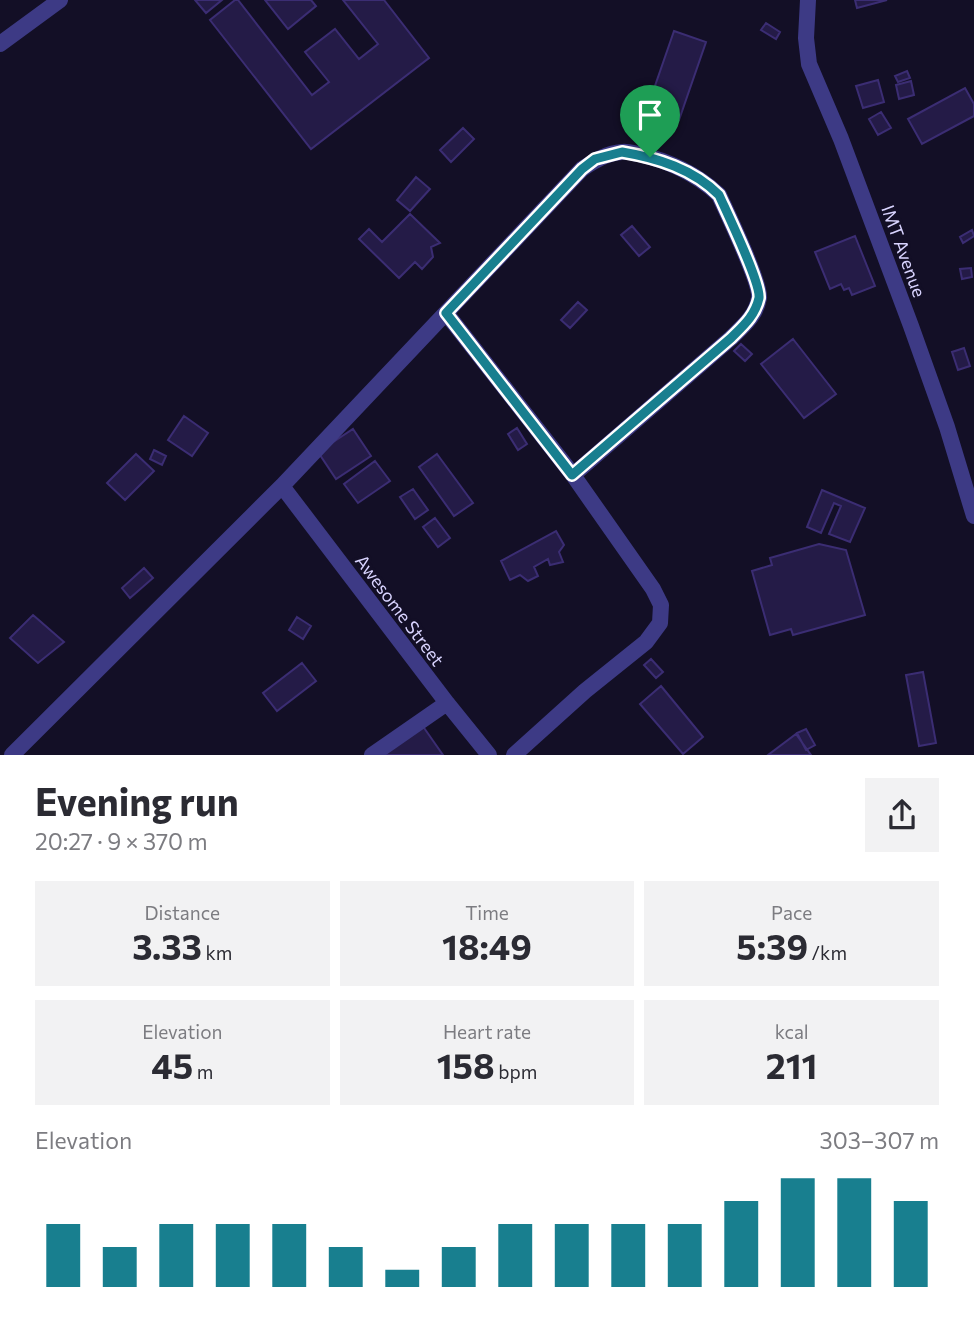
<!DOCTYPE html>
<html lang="en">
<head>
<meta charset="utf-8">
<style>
	:root { --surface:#fff; --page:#f2f2f3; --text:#2b2b33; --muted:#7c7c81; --accent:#187f8f }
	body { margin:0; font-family:Commissioner,sans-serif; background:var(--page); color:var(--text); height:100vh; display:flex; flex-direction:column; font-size:26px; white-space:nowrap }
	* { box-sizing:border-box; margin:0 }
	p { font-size:23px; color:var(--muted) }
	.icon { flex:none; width:38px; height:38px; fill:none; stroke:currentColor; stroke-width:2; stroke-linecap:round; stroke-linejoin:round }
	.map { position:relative; height:755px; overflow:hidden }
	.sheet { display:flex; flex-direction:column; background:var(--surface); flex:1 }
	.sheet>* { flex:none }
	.pin { position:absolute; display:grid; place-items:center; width:60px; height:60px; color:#fff; margin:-72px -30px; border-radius:50% 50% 50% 0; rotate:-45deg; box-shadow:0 0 7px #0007 }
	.pin .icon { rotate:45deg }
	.round { display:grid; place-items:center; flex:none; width:74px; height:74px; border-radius:0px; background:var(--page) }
	.summary { display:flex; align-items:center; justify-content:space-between; height:119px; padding:0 35px }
	h1 { font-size:38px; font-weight:700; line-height:52px }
	.stats { display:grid; grid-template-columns:repeat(3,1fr); gap:10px; height:119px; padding:7px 35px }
	.stats div { display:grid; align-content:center; border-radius:0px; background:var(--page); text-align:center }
	.stats b { font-size:35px; font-weight:700 }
	.stats small { font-size:19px; font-weight:400 }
	.stats p { font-size:19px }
	.chart { height:196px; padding:14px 35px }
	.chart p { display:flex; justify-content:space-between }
	.chart svg { width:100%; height:126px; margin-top:7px; stroke:var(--accent); stroke-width:6 }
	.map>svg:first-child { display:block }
	.building { fill:#241b47; stroke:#3b2d73; stroke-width:2 }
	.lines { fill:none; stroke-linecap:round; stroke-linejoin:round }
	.minor { stroke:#3d3a85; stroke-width:16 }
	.route-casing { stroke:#fff; stroke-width:14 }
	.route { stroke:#187f8f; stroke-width:9 }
	.labels { text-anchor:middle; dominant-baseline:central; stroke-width:6; stroke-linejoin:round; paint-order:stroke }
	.street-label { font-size:18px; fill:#d9d4ff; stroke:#130f26 }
</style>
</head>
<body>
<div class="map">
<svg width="974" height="755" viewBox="0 0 974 755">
	<rect width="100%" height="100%" fill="#130f26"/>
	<path class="building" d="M 195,0 L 222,0 L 206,13 Z
		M 235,0 L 238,0 L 312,95 L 329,82 L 305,52 L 335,29 L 359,59 L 378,44 L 343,0 L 384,0 L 429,58 L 311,149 L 210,20 Z
		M 265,0 L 311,0 L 316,6 L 288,29 Z
		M 855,0 L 887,0 L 857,8 Z
		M 766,23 L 780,32 L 776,39 L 761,30 Z
		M 674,31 L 706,42 L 679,120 L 647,109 Z
		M 907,71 L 910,78 L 898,82 L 895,76 Z
		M 878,80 L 884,102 L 863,108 L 856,86 Z
		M 911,81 L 914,95 L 899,99 L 896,85 Z
		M 965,88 L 974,104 L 974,116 L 922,144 L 908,119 Z
		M 881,112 L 891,128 L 878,135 L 869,119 Z
		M 463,128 L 474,139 L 451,162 L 440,150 Z
		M 416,177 L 430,189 L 410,211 L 397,200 Z
		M 410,214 L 440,243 L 431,247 L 433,257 L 422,269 L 415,262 L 399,278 L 359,239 L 369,229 L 382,242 Z
		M 632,226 L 650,247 L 639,256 L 621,235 Z
		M 972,230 L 974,236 L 963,243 L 960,237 Z
		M 855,236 L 875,286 L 852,295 L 849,288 L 844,290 L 841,284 L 830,289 L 815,252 Z
		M 971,268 L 972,277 L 962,279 L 960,269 Z
		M 578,302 L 587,310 L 570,328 L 561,320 Z
		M 793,339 L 836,394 L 804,418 L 761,364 Z
		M 741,344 L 752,354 L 745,361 L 734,351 Z
		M 964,348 L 970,366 L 958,370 L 952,352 Z
		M 184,416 L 208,433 L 192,456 L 168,440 Z
		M 517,428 L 527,444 L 518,450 L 508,434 Z
		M 353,429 L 371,456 L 336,479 L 318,452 Z
		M 154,450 L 166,456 L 162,465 L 150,459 Z
		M 136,454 L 154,471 L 125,500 L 107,483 Z
		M 437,454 L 473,503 L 454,516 L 419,467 Z
		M 375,461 L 390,481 L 358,503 L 344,484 Z
		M 413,489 L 428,510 L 415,519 L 400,497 Z
		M 822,490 L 865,508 L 850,542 L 829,534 L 841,506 L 834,503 L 821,533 L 807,527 Z
		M 435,518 L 450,538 L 438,547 L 423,527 Z
		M 556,531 L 564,545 L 559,552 L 563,562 L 550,565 L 548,559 L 534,567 L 538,576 L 528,581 L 520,575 L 510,580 L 501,561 Z
		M 819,544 L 846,550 L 865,615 L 793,635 L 791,629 L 770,635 L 752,571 L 772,565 L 770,558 Z
		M 144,568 L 153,578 L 130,598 L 122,588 Z
		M 33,615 L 64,642 L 38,663 L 10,638 Z
		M 297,617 L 311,626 L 303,639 L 289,630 Z
		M 651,659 L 663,672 L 656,678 L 644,665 Z
		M 302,663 L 316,681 L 277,711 L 263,693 Z
		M 923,672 L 936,743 L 919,746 L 906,675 Z
		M 661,686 L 703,737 L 683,754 L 640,704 Z
		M 422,725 L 443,755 L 378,755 Z
		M 806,729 L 815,745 L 806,750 L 797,733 Z
		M 796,734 L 811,755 L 768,755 Z"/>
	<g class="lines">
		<path class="minor" d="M 808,0 L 806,38 L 809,64 L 841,139 L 911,326 L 947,427 L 974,516
			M 0,44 L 60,0
			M 446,313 L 573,475 L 653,589 L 661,605 L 660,623 L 646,642 L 585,691 L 514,755
			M 282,486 L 447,703 L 489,755
			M 12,755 L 282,486 L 582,169 C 594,161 607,153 622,152 C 626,151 633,153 638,154 C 667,160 697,174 719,195 C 727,213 761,283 759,298 C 756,316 743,326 731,338 L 573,475
			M 372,755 L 447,703"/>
	</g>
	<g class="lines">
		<g class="route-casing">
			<path id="route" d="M 622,152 C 658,158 693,169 719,195 C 727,213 761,283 759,298 C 755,316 743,326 731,338 L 572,475 L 446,313 L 582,169 L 595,159 Z"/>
		</g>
		<use href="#route" class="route"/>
	</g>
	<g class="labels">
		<g class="street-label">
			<text transform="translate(904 251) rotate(70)">IMT Avenue</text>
			<text transform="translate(400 610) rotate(53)">Awesome Street</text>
		</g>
	</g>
</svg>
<div class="pin" style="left:650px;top:157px;background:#1e9e55"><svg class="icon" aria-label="arrive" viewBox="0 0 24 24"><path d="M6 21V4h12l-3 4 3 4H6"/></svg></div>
</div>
<section class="sheet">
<div class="summary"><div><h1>Evening run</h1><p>20:27 · 9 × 370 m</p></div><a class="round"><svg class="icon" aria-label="share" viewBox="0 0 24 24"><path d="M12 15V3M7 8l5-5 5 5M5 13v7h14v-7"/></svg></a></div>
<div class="stats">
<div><p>Distance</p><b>3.33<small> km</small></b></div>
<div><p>Time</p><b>18:49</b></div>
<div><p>Pace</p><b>5:39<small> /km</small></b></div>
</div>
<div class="stats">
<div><p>Elevation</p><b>45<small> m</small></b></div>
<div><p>Heart rate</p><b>158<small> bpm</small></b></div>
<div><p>kcal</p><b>211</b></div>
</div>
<div class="chart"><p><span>Elevation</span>303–307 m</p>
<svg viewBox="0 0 160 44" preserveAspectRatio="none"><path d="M5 44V22M15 44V30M25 44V22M35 44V22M45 44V22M55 44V30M65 44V38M75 44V30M85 44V22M95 44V22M105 44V22M115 44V22M125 44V14M135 44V6M145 44V6M155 44V14"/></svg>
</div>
</section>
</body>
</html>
